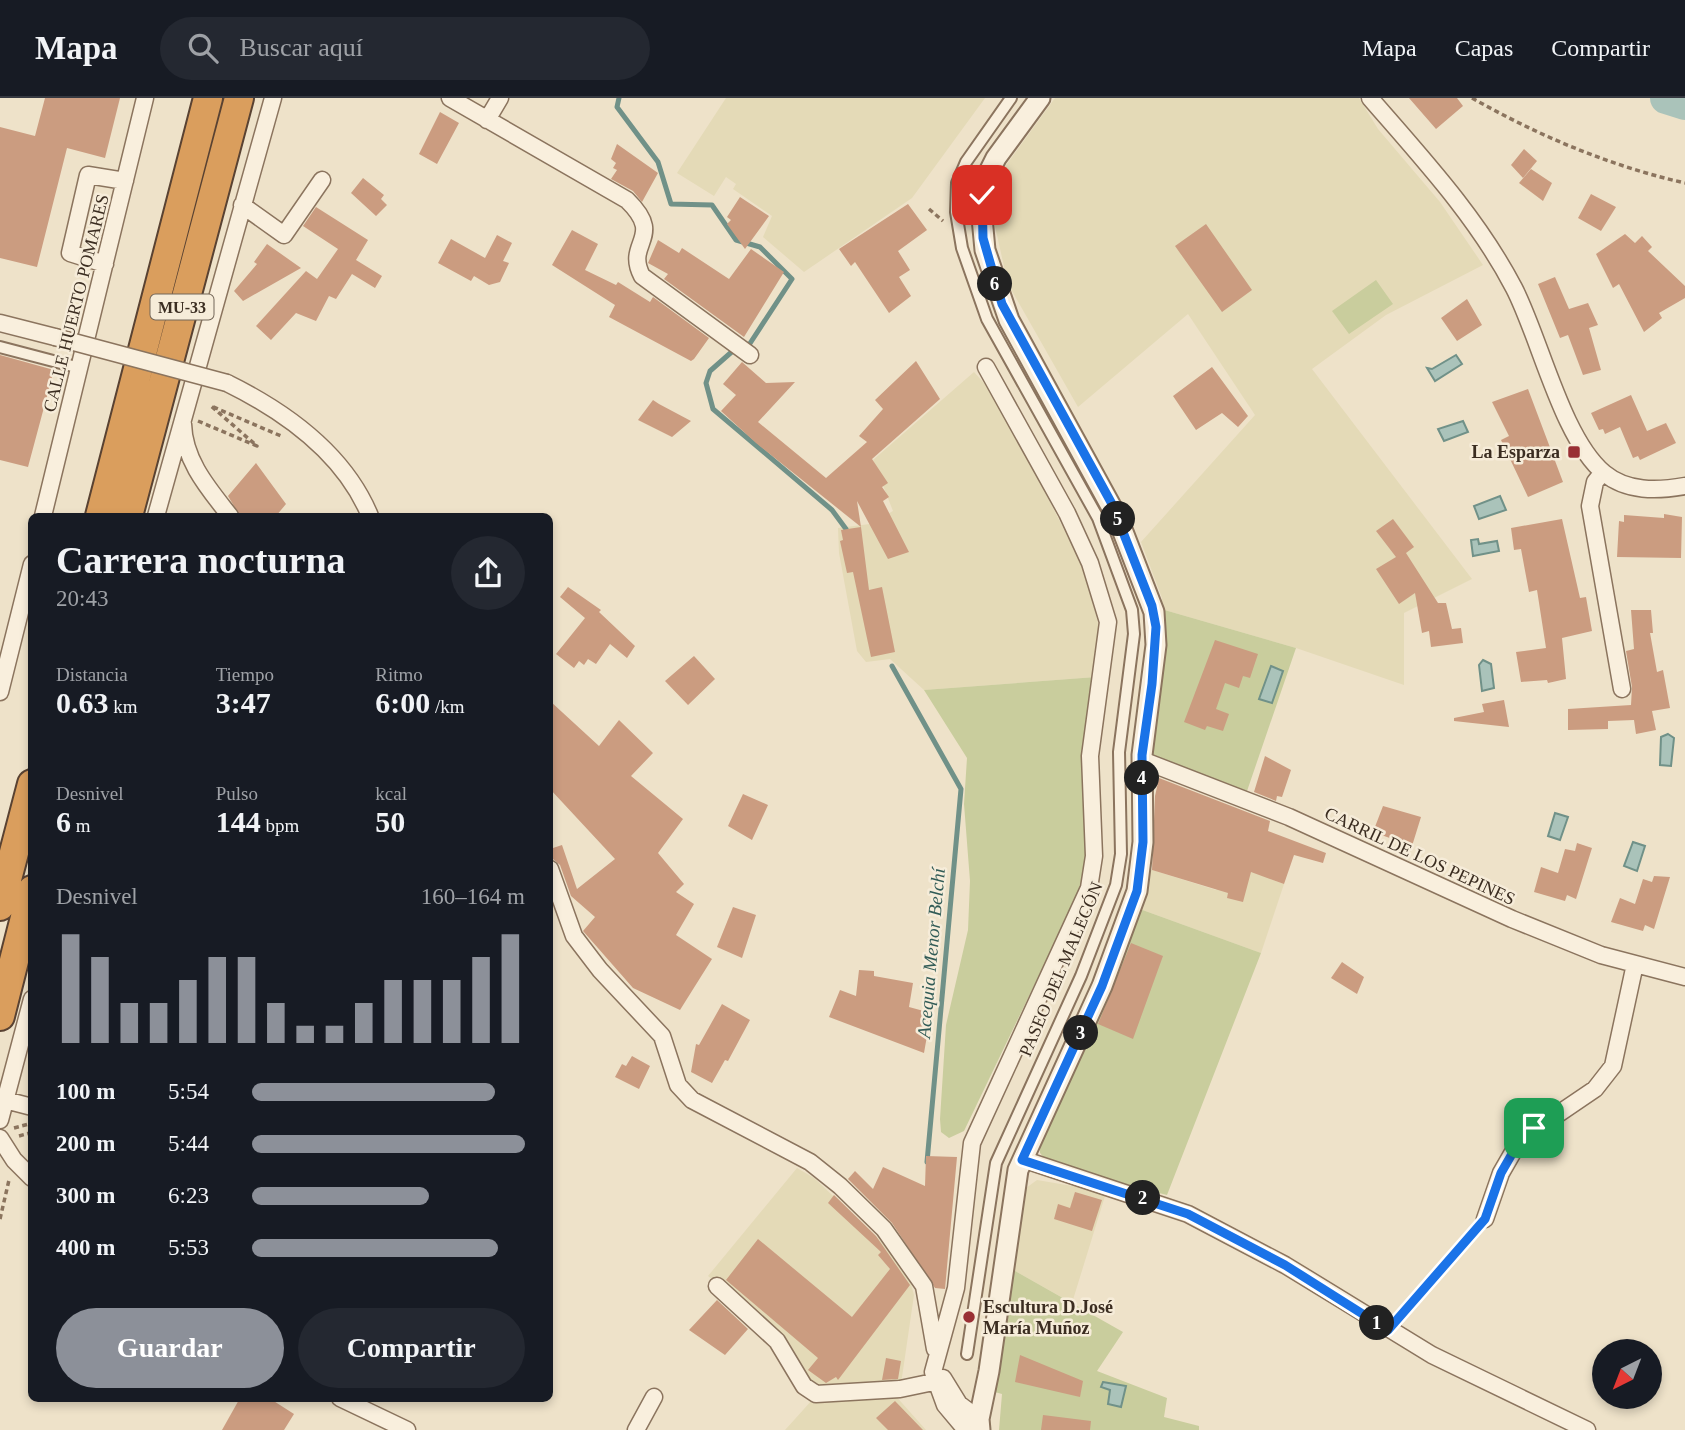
<!DOCTYPE html>
<html lang="es">
<head>
<meta charset="utf-8">
<style>
	:root { --surface:#171b24; --page:#242831; --text:#f1f3f6; --muted:#9ea1a6; --line:#363941; --accent:#8c9099 }
	body { margin:0; font-family:Georgia,serif; background:var(--page); color:var(--text); height:100vh; display:flex; flex-direction:column; font-size:26px; white-space:nowrap }
	* { box-sizing:border-box; margin:0 }
	p { font-size:23px; color:var(--muted) }
	.icon { flex:none; width:38px; height:38px; fill:none; stroke:currentColor; stroke-width:2; stroke-linecap:round; stroke-linejoin:round }
	.map { position:relative; flex:1; overflow:hidden }
	.panel { position:absolute; left:28px; top:415px; width:525px; height:889px; display:flex; flex-direction:column; background:var(--surface); border-radius:10px; box-shadow:0 4px 10px #0003 }
	.panel>* { flex:none }
	.needle { width:46px; rotate:222deg }
	.buttons { position:absolute; left:1592px; top:1241px; display:grid; gap:14px }
	.buttons a { display:grid; place-items:center; width:70px; height:70px; border-radius:50%; background:var(--surface); box-shadow:0 4px 10px #0003; font-size:35px }
	.pin { position:absolute; display:grid; place-items:center; width:60px; height:60px; color:#fff; margin:-30px; border-radius:14px; box-shadow:0 4px 10px #0006 }
	.km { position:absolute; width:35px; height:35px; margin:-18px; border-radius:50%; background:#222; color:#fff; font-size:19px; line-height:35px; text-align:center }
	.round { display:grid; place-items:center; flex:none; width:74px; height:74px; border-radius:37px; background:var(--page) }
	.headline { display:flex; align-items:center; justify-content:space-between; height:119px; padding:0 28px }
	h1 { font-size:38px; font-weight:700; line-height:52px }
	.figures { display:grid; grid-template-columns:repeat(3,1fr); gap:10px; height:119px; padding:7px 28px }
	.figures div { display:grid; align-content:center }
	.figures b { font-size:30px; font-weight:700 }
	.figures small { font-size:19px; font-weight:400 }
	.figures p { font-size:19px }
	.chart { height:196px; padding:14px 28px }
	.chart p { display:flex; justify-content:space-between }
	.chart svg { width:100%; height:126px; margin-top:7px; stroke:var(--accent); stroke-width:6 }
	.cta { display:flex; gap:14px; margin-top:auto; padding:14px 28px }
	.cta a { flex:1; height:80px; border-radius:42px; background:var(--accent); color:#fff; font-size:28px; font-weight:700; line-height:80px; text-align:center }
	.cta a+a { background:var(--page); color:var(--text) }
	ul { padding:0 28px; list-style:none; font-size:23px }
	li { display:grid; grid-template-columns:112px 84px 1fr; align-items:center; height:52px }
	li i { height:18px; border-radius:9px; background:var(--accent) }
	header { display:flex; align-items:center; gap:42px; box-sizing:border-box; height:98px; padding:0 35px; background:var(--surface); border-bottom:2px solid var(--line) }
	header strong { font-size:33px }
	nav { display:flex; gap:38px; margin-inline-start:auto; font-size:24px }
	.search { width:490px; height:63px; background:var(--page); display:flex; align-items:center; gap:18px; box-sizing:border-box; padding:0 24px; border-radius:38px; color:var(--muted); font-size:26px }
	.map>svg:first-child { display:block }
	.farmland { fill:#e4dab7 }
	.green { fill:#c9cd9d }
	.water { fill:#aac3ba; stroke:#709188; stroke-width:2 }
	.lines { fill:none; stroke-linecap:round; stroke-linejoin:round }
	.stream { stroke:#709188; stroke-width:5 }
	.river { stroke:#aac3ba; stroke-width:32 }
	.building { fill:#cb9c80 }
	.pedestrian-casing { stroke:#8b745e; stroke-width:14 }
	.minor-casing { stroke:#8b745e; stroke-width:19 }
	.tertiary-casing { stroke:#8b745e; stroke-width:23 }
	.motorway-casing { stroke:#594232; stroke-width:32 }
	.path { stroke:#8b745e; stroke-width:3.5; stroke-dasharray:5 3.5; stroke-linecap:butt }
	.pedestrian { stroke:#f9efdd; stroke-width:10 }
	.minor { stroke:#f9efdd; stroke-width:16 }
	.tertiary { stroke:#f9efdd; stroke-width:19 }
	.motorway { stroke:#da9e5d; stroke-width:28 }
	.minor-bridge-casing { stroke:#8b745e; stroke-width:19; stroke-linecap:butt }
	.minor-bridge { stroke:#f9efdd; stroke-width:16 }
	.route-casing { stroke:#fff; stroke-width:14 }
	.route { stroke:#1a73e8; stroke-width:9 }
	.poi-dot { fill:#992f34; stroke:#f6ecd9; stroke-width:2.5 }
	.labels { text-anchor:middle; dominant-baseline:central; stroke-width:5; stroke-linejoin:round; paint-order:stroke }
	.shield { fill:#f6ecd9; stroke:#736658; stroke-width:2 }
	.shield-label { font-size:16px; font-weight:bold; fill:#3b2d21 }
	.street-label { font-size:18px; fill:#3b2d21; stroke:#f6ecd9 }
	.poi-label { font-size:18px; font-weight:bold; fill:#3b2d21; stroke:#f6ecd9; text-anchor:end }
	.water-label { font-size:19px; font-style:italic; fill:#315b56; stroke:#f6ecd9 }
</style>
</head>
<body>
<header>
<strong>Mapa</strong>
<div class="search"><svg class="icon" aria-label="search" viewBox="0 0 24 24"><circle cx="10" cy="10" r="6"/><path d="M15 15l6 6"/></svg>Buscar aquí</div>
<nav><a>Mapa</a><a>Capas</a><a>Compartir</a></nav>
</header>
<div class="map">
<svg width="1685" height="1332" viewBox="0 0 1685 1332">
	<rect width="100%" height="100%" fill="#eee2c9"/>
	<path class="farmland" d="M 726,0 L 985,0 L 912,100 L 804,174 L 763,139 L 772,118 L 733,91 L 736,86 L 726,79 L 714,98 L 677,75 Z
		M 1055,0 L 1359,0 L 1378,31 L 1440,104 L 1483,167 L 1386,217 L 1312,271 L 1472,481 L 1404,515 L 1404,587 L 1296,550 L 1161,511 L 1162,500 L 1141,444 L 1255,317 L 1188,216 L 1078,309 L 1008,186 L 994,124 L 997,87 L 1004,70 Z
		M 974,274 L 984,285 L 1019,343 L 1084,471 L 1100,533 L 1096,579 L 924,592 L 890,561 L 866,564 L 857,553 L 839,455 L 838,430 L 870,426 L 893,413 L 873,362 Z
		M 1260,740 L 1275,767 L 1270,781 L 1284,786 L 1261,855 L 1137,810 L 1146,770 L 1216,792 Z
		M 797,1070 L 814,1080 L 881,1143 L 908,1176 L 914,1197 L 901,1286 L 857,1285 L 817,1289 L 806,1285 L 743,1206 L 708,1178 Z
		M 1037,1082 L 1090,1091 L 1105,1098 L 1072,1205 L 1010,1170 L 1021,1102 L 1026,1090 Z
		M 894,1296 L 926,1332 L 785,1332 L 813,1301 Z"/>
	<path class="green" d="M 1376,182 L 1393,206 L 1349,236 L 1332,213 Z
		M 1161,511 L 1296,550 L 1246,696 L 1150,656 Z
		M 1096,579 L 1082,658 L 1087,757 L 1081,790 L 964,1033 L 949,1040 L 941,1034 L 940,1021 L 946,927 L 968,832 L 970,783 L 964,706 L 967,660 L 924,592 Z
		M 1137,810 L 1261,855 L 1167,1097 L 1051,1068 L 1040,1055 L 1040,1045 Z
		M 1010,1170 L 1123,1234 L 1097,1273 L 1167,1300 L 1164,1319 L 1199,1328 L 1199,1332 L 999,1332 L 1002,1296 L 991,1293 Z"/>
	<path class="water" d="M 1456,257 L 1462,266 L 1435,283 L 1427,270 L 1432,271 Z
		M 1463,323 L 1468,334 L 1444,343 L 1438,331 Z
		M 1500,398 L 1506,412 L 1479,421 L 1474,408 Z
		M 1478,441 L 1479,446 L 1497,443 L 1499,453 L 1473,458 L 1471,442 Z
		M 1483,562 L 1491,566 L 1494,590 L 1482,593 L 1479,567 Z
		M 1271,568 L 1283,573 L 1272,605 L 1259,601 Z
		M 1668,636 L 1674,640 L 1671,668 L 1660,667 L 1661,639 Z
		M 1555,715 L 1568,719 L 1560,742 L 1548,738 Z
		M 1633,744 L 1645,748 L 1637,773 L 1624,768 Z
		M 1103,1284 L 1126,1288 L 1121,1309 L 1108,1306 L 1110,1292 L 1101,1289 Z"/>
	<g class="lines">
		<path class="stream" d="M 619,0 L 617,9 L 658,64 L 671,106 L 712,107 L 736,142 L 760,149 L 792,181 L 747,250
			M 735,251 L 710,273 L 706,285 L 713,311 L 832,412 L 846,431
			M 892,568 L 961,691 L 927,1064"/>
		<path class="river" d="M 1666,0 L 1685,6"/>
	</g>
	<path class="building" d="M 45,0 L 120,0 L 105,60 L 67,50 L 37,169 L 0,160 L 0,29 L 35,38 Z
		M 1409,0 L 1457,0 L 1463,8 L 1436,31 Z
		M 440,14 L 459,25 L 437,66 L 419,56 Z
		M 617,46 L 658,75 L 642,104 L 633,93 L 611,81 L 617,72 L 613,70 L 616,65 L 611,61 Z
		M 1524,51 L 1537,63 L 1523,80 L 1511,67 Z
		M 1531,71 L 1552,85 L 1543,103 L 1519,85 Z
		M 363,80 L 384,97 L 381,101 L 387,107 L 376,118 L 351,95 Z
		M 1591,96 L 1616,109 L 1601,133 L 1578,120 Z
		M 740,99 L 769,118 L 745,151 L 727,126 L 731,122 L 727,119 Z
		M 908,106 L 927,132 L 898,153 L 910,172 L 899,179 L 911,198 L 889,215 L 855,164 L 851,168 L 839,151 Z
		M 316,109 L 368,142 L 356,162 L 382,178 L 375,190 L 352,176 L 336,201 L 329,198 L 316,223 L 296,215 L 271,242 L 256,228 L 306,173 L 317,181 L 338,151 L 303,128 Z
		M 1206,126 L 1252,192 L 1222,214 L 1175,148 Z
		M 572,132 L 598,146 L 585,172 L 616,187 L 618,184 L 650,204 L 653,199 L 709,240 L 694,261 L 691,263 L 609,219 L 615,207 L 552,167 Z
		M 1625,136 L 1635,145 L 1642,138 L 1652,149 L 1648,153 L 1685,188 L 1685,200 L 1659,215 L 1662,220 L 1644,234 L 1619,186 L 1613,190 L 1596,156 Z
		M 497,137 L 512,145 L 503,163 L 509,165 L 500,184 L 489,187 L 474,178 L 471,183 L 438,165 L 451,141 L 485,160 Z
		M 658,142 L 679,155 L 682,150 L 729,181 L 751,151 L 784,174 L 744,239 L 664,181 L 668,176 L 648,165 Z
		M 267,146 L 301,170 L 243,203 L 234,193 L 257,166 L 254,164 Z
		M 1555,179 L 1569,211 L 1588,205 L 1598,227 L 1589,230 L 1601,272 L 1583,277 L 1568,237 L 1560,240 L 1538,186 Z
		M 1467,201 L 1482,227 L 1457,243 L 1441,220 Z
		M 0,257 L 54,272 L 28,369 L 0,362 Z
		M 916,263 L 940,301 L 872,361 L 888,385 L 882,389 L 889,399 L 883,403 L 909,454 L 888,461 L 857,403 L 861,429 L 756,345 L 721,313 L 736,297 L 723,286 L 742,264 L 766,285 L 795,284 L 758,324 L 826,380 L 867,344 L 859,338 L 883,311 L 875,302 Z
		M 1212,269 L 1248,318 L 1238,329 L 1222,315 L 1196,332 L 1173,298 Z
		M 1528,291 L 1563,384 L 1528,399 L 1501,342 L 1509,338 L 1492,304 Z
		M 1631,297 L 1647,333 L 1666,325 L 1676,345 L 1640,362 L 1638,358 L 1633,360 L 1620,329 L 1605,336 L 1603,331 L 1599,332 L 1591,315 Z
		M 653,302 L 659,306 L 691,323 L 672,339 L 638,322 Z
		M 256,365 L 286,406 L 276,418 L 240,418 L 228,398 Z
		M 1664,416 L 1682,419 L 1681,460 L 1617,459 L 1619,423 L 1624,424 L 1624,417 L 1664,420 Z
		M 1393,421 L 1414,449 L 1406,455 L 1438,505 L 1446,505 L 1452,531 L 1461,530 L 1463,545 L 1431,549 L 1429,533 L 1422,535 L 1415,495 L 1399,506 L 1376,471 L 1396,459 L 1376,433 Z
		M 1562,421 L 1580,500 L 1586,499 L 1592,533 L 1562,540 L 1566,581 L 1548,585 L 1547,582 L 1521,584 L 1516,554 L 1546,550 L 1537,492 L 1529,494 L 1521,451 L 1514,452 L 1511,430 Z
		M 861,429 L 869,492 L 882,489 L 895,554 L 871,559 L 853,474 L 847,475 L 840,443 L 843,442 L 841,432 Z
		M 568,489 L 601,512 L 599,514 L 635,548 L 627,560 L 610,546 L 596,566 L 588,561 L 584,567 L 579,563 L 574,570 L 556,556 L 585,520 L 560,499 Z
		M 1631,512 L 1651,512 L 1653,535 L 1650,535 L 1657,574 L 1663,572 L 1670,610 L 1652,613 L 1656,632 L 1636,636 L 1634,622 L 1608,623 L 1608,631 L 1568,632 L 1568,611 L 1631,607 L 1632,589 L 1626,553 L 1634,551 Z
		M 1215,542 L 1258,556 L 1250,580 L 1243,578 L 1239,590 L 1225,585 L 1216,611 L 1229,616 L 1223,633 L 1207,628 L 1205,632 L 1184,624 Z
		M 694,558 L 715,581 L 688,607 L 665,583 Z
		M 1504,602 L 1509,629 L 1454,623 L 1454,620 L 1484,614 L 1482,606 Z
		M 550,603 L 599,648 L 619,622 L 653,655 L 631,678 L 683,721 L 658,755 L 684,786 L 676,794 L 694,806 L 676,837 L 712,861 L 680,912 L 633,890 L 583,833 L 595,819 L 571,798 L 560,767 L 553,761 L 550,751 L 562,747 L 577,791 L 615,761 L 550,691 Z
		M 1265,658 L 1291,672 L 1282,699 L 1277,698 L 1276,703 L 1254,694 Z
		M 1159,680 L 1270,723 L 1268,733 L 1326,755 L 1323,765 L 1294,757 L 1284,786 L 1251,774 L 1243,804 L 1227,800 L 1228,795 L 1152,772 L 1155,698 Z
		M 743,696 L 768,707 L 752,742 L 728,728 Z
		M 1383,708 L 1421,719 L 1412,748 L 1373,734 Z
		M 1577,745 L 1592,750 L 1576,801 L 1567,797 L 1565,803 L 1534,794 L 1541,769 L 1558,775 L 1565,751 L 1575,753 Z
		M 1654,778 L 1670,779 L 1654,831 L 1645,827 L 1643,833 L 1611,824 L 1620,800 L 1635,806 L 1643,781 L 1652,784 Z
		M 733,809 L 756,817 L 742,860 L 717,849 Z
		M 1131,845 L 1163,858 L 1133,941 L 1098,926 Z
		M 1342,864 L 1364,879 L 1357,896 L 1331,880 Z
		M 859,872 L 874,873 L 874,878 L 913,885 L 909,909 L 931,915 L 924,955 L 829,919 L 840,892 L 856,898 Z
		M 722,906 L 750,922 L 728,963 L 725,962 L 712,985 L 691,974 L 696,946 L 699,947 Z
		M 632,958 L 650,968 L 639,991 L 615,979 L 622,966 L 626,968 Z
		M 926,1058 L 957,1059 L 945,1191 L 935,1190 L 892,1125 L 848,1081 L 855,1073 L 873,1091 L 883,1069 L 925,1088 Z
		M 1075,1094 L 1102,1102 L 1092,1133 L 1054,1121 L 1058,1106 L 1070,1110 Z
		M 834,1097 L 876,1138 L 910,1187 L 838,1282 L 836,1279 L 826,1285 L 808,1272 L 818,1260 L 726,1182 L 758,1141 L 852,1219 L 890,1171 L 878,1157 L 881,1154 L 828,1105 Z
		M 717,1202 L 748,1231 L 725,1257 L 689,1232 Z
		M 1020,1257 L 1083,1283 L 1080,1299 L 1015,1284 Z
		M 886,1260 L 901,1263 L 898,1281 L 882,1282 Z
		M 240,1300 L 269,1300 L 294,1316 L 284,1332 L 222,1332 Z
		M 895,1303 L 923,1332 L 888,1332 L 876,1320 Z
		M 1043,1317 L 1091,1323 L 1090,1332 L 1041,1332 Z"/>
	<g class="lines">
		<g class="pedestrian-casing">
			<path id="pedestrian" d="M 0,249 L 80,270
				M 967,1256 L 996,1065 L 1081,878 L 1116,787 L 1121,756 L 1119,654 L 1134,536 L 1132,512 L 1098,420 L 987,221 L 962,150 L 956,114 L 957,85 L 966,64 L 1011,0"/>
		</g>
		<g class="minor-casing">
			<path id="minor" d="M 450,0 L 627,102 C 666,140 624,144 642,178 L 750,257
				M 1370,0 C 1422,60 1477,119 1514,190 C 1540,240 1562,340 1604,375 C 1627,394 1657,393 1685,388
				M 487,22 L 500,0
				M 242,107 L 284,137 L 322,82
				M 105,166 L 70,155 L 88,77 L 125,83
				M 0,225 L 55,239
				M 227,285 C 286,314 344,355 370,418
				M 183,326 C 184,363 209,391 230,418
				M 1603,374 L 1595,384 L 1590,408 L 1622,591
				M 43,418 L 145,0
				M 156,418 L 273,0
				M 0,594 L 32,466
				M 1142,662 L 1289,719 L 1512,821 L 1601,857 L 1685,879
				M 550,771 L 574,838 L 600,872 L 662,938 L 678,987 L 692,1002 L 810,1064 L 840,1088 L 884,1131 L 924,1188 L 935,1251
				M 5,1002 L 32,1009
				M 0,1022 L 32,901
				M 0,1040 L 14,1062 L 32,1080
				M 1022,1061 L 1188,1116 L 1285,1167 L 1432,1257 L 1587,1332
				M 1485,1121 L 1501,1075 L 1520,1042 L 1595,991 L 1613,968 L 1635,866
				M 717,1188 L 777,1243 L 804,1288 L 816,1296 L 900,1291 L 943,1282
				M 943,1280 L 959,1306 L 979,1321
				M 340,1300 L 407,1332
				M 636,1332 L 654,1299
				M 966,1332 L 945,1307 L 933,1274 L 956,1190 L 972,1045 L 1089,790 L 1094,758 L 1090,658 L 1108,524 L 1090,465 L 1067,415 L 986,269"/>
		</g>
		<g class="tertiary-casing">
			<path id="tertiary" d="M 980,1332 L 979,1321 L 989,1273 L 1018,1072 L 1102,888 L 1137,793 L 1143,744 L 1142,657 L 1156,547 L 1154,514 L 1118,421 L 1009,222 L 985,152 L 981,109 L 986,80 L 996,60 L 1040,0"/>
		</g>
		<g class="motorway-casing">
			<path id="motorway" d="M 100,418 L 208,0
				M 128,418 L 239,0
				M 0,808 L 32,686
				M 0,918 L 32,792"/>
		</g>
		<path class="path" d="M 1472,0 C 1539,38 1610,68 1685,85
			M 929,111 L 943,123
			M 198,323 L 257,348 L 211,308 L 281,338
			M 14,1030 L 29,1026
			M 19,1038 L 30,1035 L 30,1023
			M 0,1121 L 9,1082
			M 1399,1220 L 1474,1134"/>
		<use href="#pedestrian" class="pedestrian"/>
		<use href="#minor" class="minor"/>
		<use href="#tertiary" class="tertiary"/>
		<use href="#motorway" class="motorway"/>
		<g class="minor-bridge-casing">
			<path id="minor-bridge" d="M 55,239 L 227,285"/>
		</g>
		<use href="#minor-bridge" class="minor-bridge"/>
	</g>
	<g class="lines">
		<g class="route-casing">
			<path id="route" d="M 982,97 L 983,140 L 1002,206 L 1112,406 L 1152,508 L 1156,529 L 1152,586 L 1142,657 L 1143,744 L 1137,793 L 1102,888 L 1022,1062 L 1188,1116 L 1285,1167 L 1388,1232 L 1485,1121 L 1501,1075 L 1520,1042 L 1534,1030"/>
		</g>
		<use href="#route" class="route"/>
	</g>
	<g class="poi-dot">
		<rect x="1567" y="347" width="14" height="14" rx="3.5"/>
		<circle cx="969" cy="1219" r="7"/>
	</g>
	<g class="labels">
		<rect class="shield" x="150.5" y="196.5" width="63" height="25" rx="5"/>
		<g class="shield-label">
			<text x="182" y="209">MU-33</text>
		</g>
		<g class="street-label">
			<text transform="translate(76 205) rotate(-76)">CALLE HUERTO POMARES</text>
			<text transform="translate(1420 758) rotate(25)">CARRIL DE LOS PEPINES</text>
			<text transform="translate(1061 871) rotate(-67)">PASEO DEL MALECÓN</text>
		</g>
		<g class="poi-label">
			<text x="1560" y="354">La Esparza</text>
			<text x="983" y="1209" text-anchor="start">Escultura D.José<tspan x="983" dy="21">María Muñoz</tspan></text>
		</g>
		<g class="water-label">
			<text transform="translate(931 855) rotate(-85)">Acequia Menor Belchí</text>
		</g>
	</g>
</svg>
<div class="buttons">
<a><svg class="needle" viewBox="-14 -14 28 28"><path d="M0-13l5 13h-10z" fill="#e53935"/><path d="M0 13l5-13h-10z" fill="#9ea1a6"/></svg></a>
</div>
<div class="pin" style="left:1534px;top:1030px;background:#1e9e55"><svg class="icon" aria-label="arrive" viewBox="0 0 24 24"><path d="M6 21V4h12l-3 4 3 4H6"/></svg></div>
<div class="pin" style="left:982px;top:97px;background:#d93025"><svg class="icon" aria-label="check" viewBox="0 0 24 24"><path d="M5 12l5 5 9-10"/></svg></div>
<b class="km" style="left:1377px;top:1225px">1</b>
<b class="km" style="left:1143px;top:1100px">2</b>
<b class="km" style="left:1081px;top:935px">3</b>
<b class="km" style="left:1142px;top:680px">4</b>
<b class="km" style="left:1118px;top:421px">5</b>
<b class="km" style="left:995px;top:186px">6</b>
<section class="panel">
<div class="headline"><div><h1>Carrera nocturna</h1><p>20:43</p></div><a class="round"><svg class="icon" aria-label="share" viewBox="0 0 24 24"><path d="M12 15V3M7 8l5-5 5 5M5 13v7h14v-7"/></svg></a></div>
<div class="figures">
<div><p>Distancia</p><b>0.63<small> km</small></b></div>
<div><p>Tiempo</p><b>3:47</b></div>
<div><p>Ritmo</p><b>6:00<small> /km</small></b></div>
</div>
<div class="figures">
<div><p>Desnivel</p><b>6<small> m</small></b></div>
<div><p>Pulso</p><b>144<small> bpm</small></b></div>
<div><p>kcal</p><b>50</b></div>
</div>
<div class="chart"><p><span>Desnivel</span>160–164 m</p>
<svg viewBox="0 0 160 44" preserveAspectRatio="none"><path d="M5 44V6M15 44V14M25 44V30M35 44V30M45 44V22M55 44V14M65 44V14M75 44V30M85 44V38M95 44V38M105 44V30M115 44V22M125 44V22M135 44V22M145 44V14M155 44V6"/></svg>
</div>
<ul>
<li><b>100 m</b>5:54<i style="width:89%"></i></li>
<li><b>200 m</b>5:44<i style="width:100%"></i></li>
<li><b>300 m</b>6:23<i style="width:65%"></i></li>
<li><b>400 m</b>5:53<i style="width:90%"></i></li>
</ul>
<div class="cta"><a>Guardar</a><a>Compartir</a></div>
</section>
</div>
</body>
</html>
